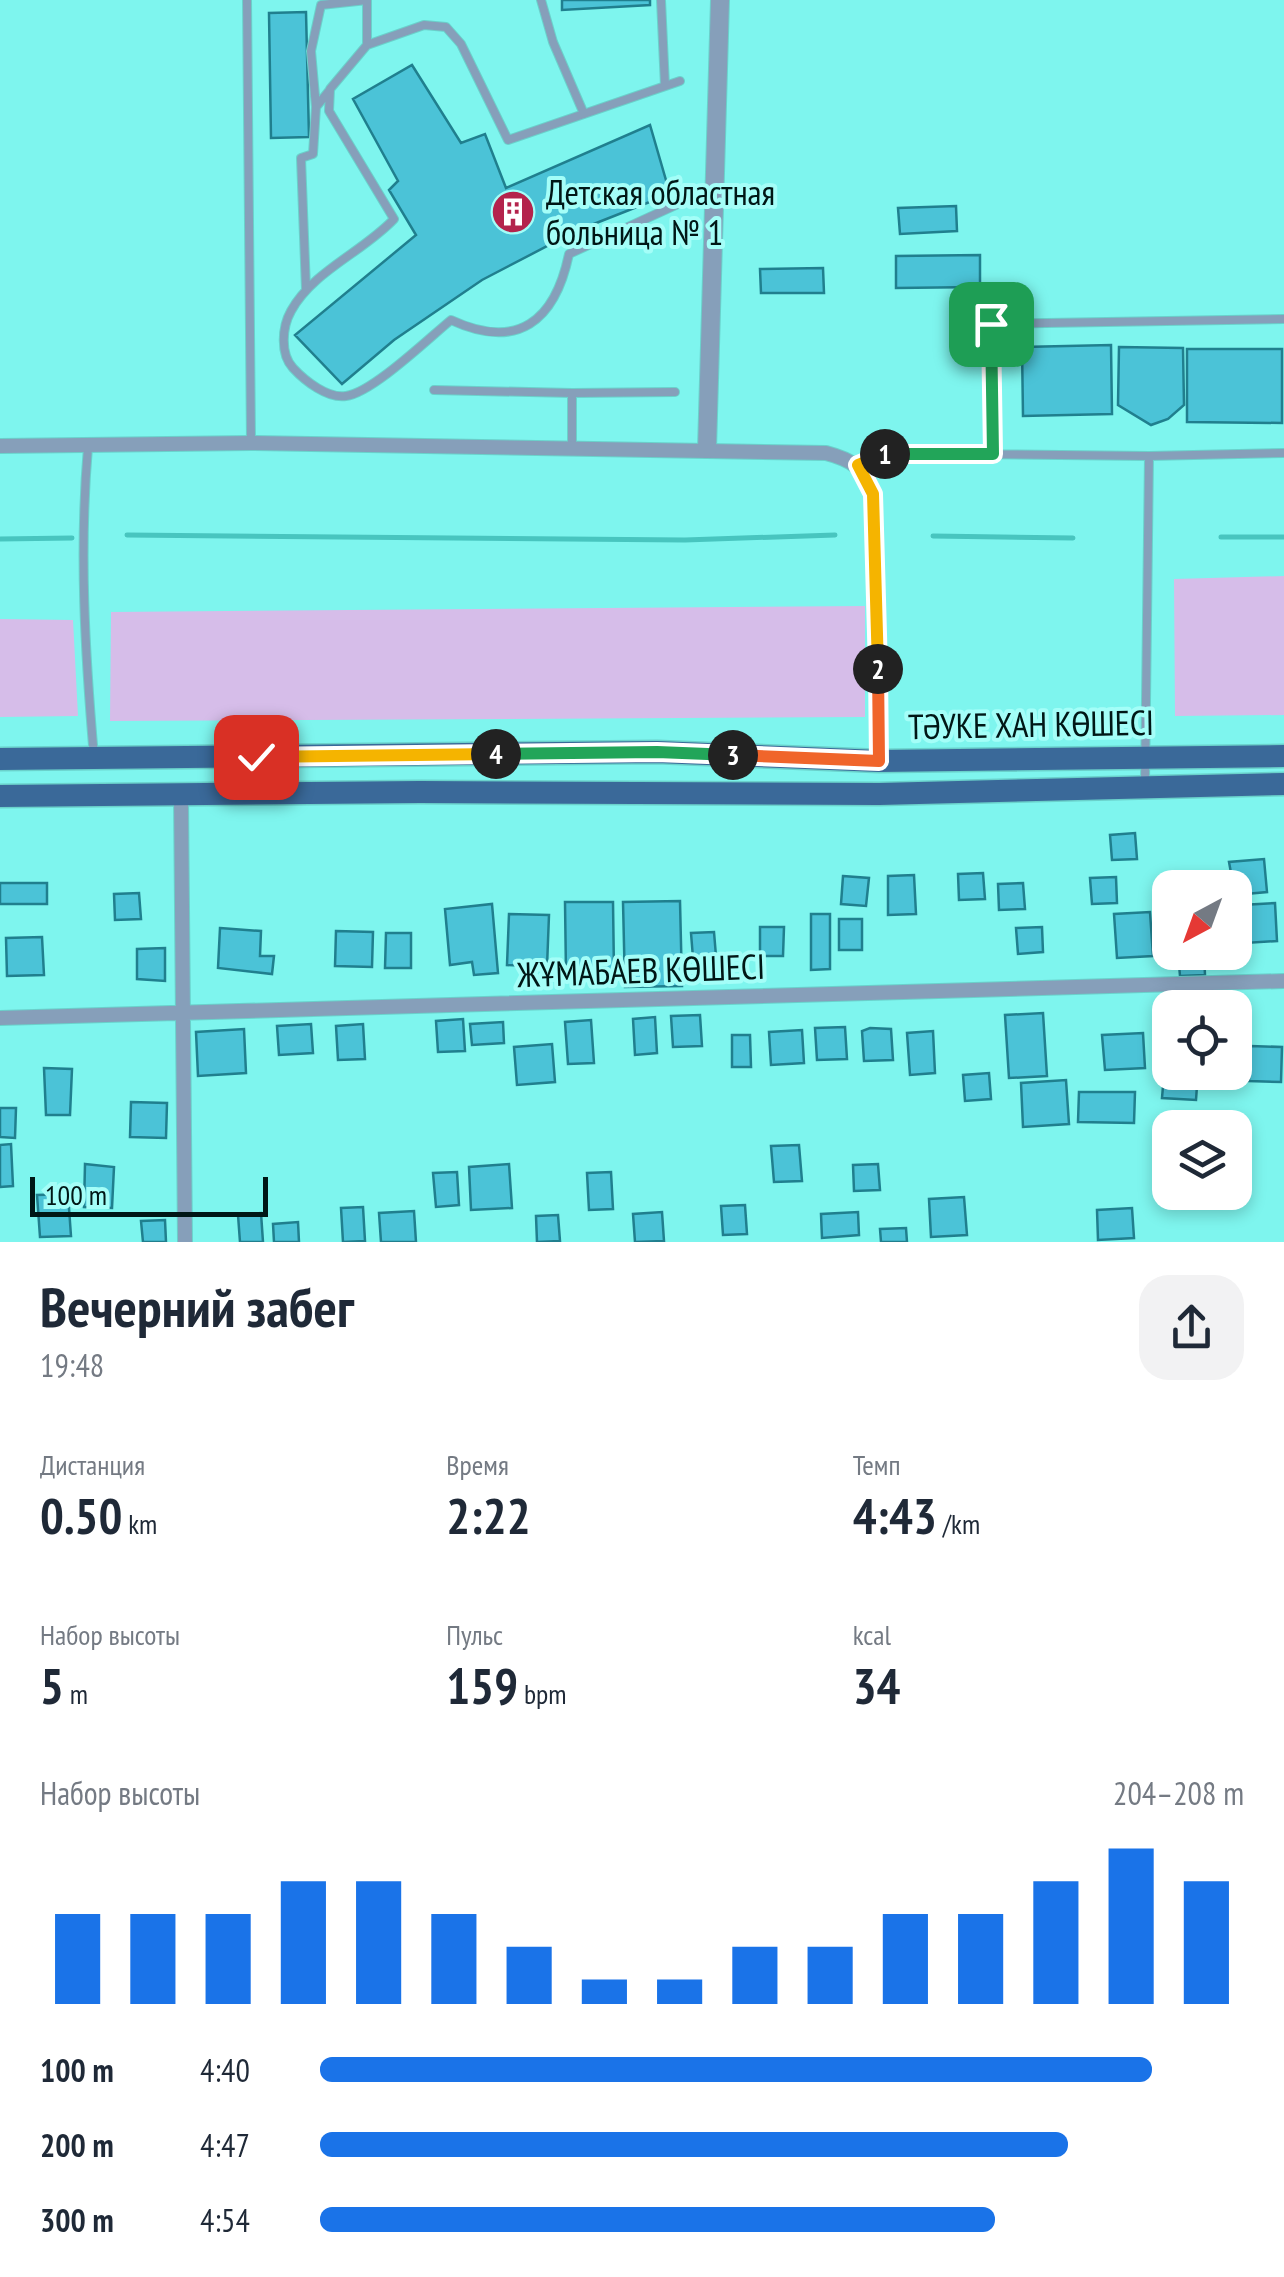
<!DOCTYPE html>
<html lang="ru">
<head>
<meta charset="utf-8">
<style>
	:root { --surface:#fff; --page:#f2f2f3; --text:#1f2937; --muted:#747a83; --accent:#1a73e8 }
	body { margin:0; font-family:"PT Sans Narrow",sans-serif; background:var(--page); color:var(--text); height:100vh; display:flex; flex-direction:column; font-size:38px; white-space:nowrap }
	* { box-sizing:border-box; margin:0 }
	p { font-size:32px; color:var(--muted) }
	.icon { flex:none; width:55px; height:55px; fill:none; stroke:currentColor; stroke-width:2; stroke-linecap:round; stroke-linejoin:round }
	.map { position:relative; height:1242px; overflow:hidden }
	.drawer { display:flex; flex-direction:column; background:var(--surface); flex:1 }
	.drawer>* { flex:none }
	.needle { width:65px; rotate:221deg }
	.buttons { position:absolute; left:1152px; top:870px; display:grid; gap:20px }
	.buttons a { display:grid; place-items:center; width:100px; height:100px; border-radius:20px; background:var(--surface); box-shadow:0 5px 15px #0003; font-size:50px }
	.scale { position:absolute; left:30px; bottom:25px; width:238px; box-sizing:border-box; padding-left:10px; border:5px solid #001716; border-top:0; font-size:28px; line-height:35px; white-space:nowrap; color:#001716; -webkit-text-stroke:8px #a4fef8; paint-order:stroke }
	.pin { position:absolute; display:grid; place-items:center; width:85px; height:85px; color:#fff; margin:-42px; border-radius:20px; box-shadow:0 5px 15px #0006 }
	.km { position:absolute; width:50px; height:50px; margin:-25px; border-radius:50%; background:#222; color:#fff; font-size:28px; line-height:50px; text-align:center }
	.round { display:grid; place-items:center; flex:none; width:105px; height:105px; border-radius:30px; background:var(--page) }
	.summary { display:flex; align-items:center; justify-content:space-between; height:170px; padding:0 40px }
	h1 { font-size:55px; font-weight:600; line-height:75px }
	.stats { display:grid; grid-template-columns:repeat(3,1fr); gap:15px; height:170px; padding:10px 40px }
	.stats div { display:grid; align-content:center }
	.stats b { font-size:50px; font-weight:600 }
	.stats small { font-size:28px; font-weight:400 }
	.stats p { font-size:28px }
	.chart { height:280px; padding:20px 40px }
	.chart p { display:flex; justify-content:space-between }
	.chart svg { width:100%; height:180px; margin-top:10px; stroke:var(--accent); stroke-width:6 }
	ul { padding:0 40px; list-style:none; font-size:32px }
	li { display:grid; grid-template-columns:160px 120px 1fr; align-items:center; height:75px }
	li i { height:25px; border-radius:12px; background:var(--accent) }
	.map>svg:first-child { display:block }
	.green { fill:#d6bde9 }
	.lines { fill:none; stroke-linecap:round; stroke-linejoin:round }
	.stream { stroke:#48c5bf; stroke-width:5 }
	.building { fill:#4bc3d7; stroke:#207f8e; stroke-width:2.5 }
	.service-casing { stroke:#6ad1cb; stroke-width:10 }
	.minor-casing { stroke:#6ad1cb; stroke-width:16 }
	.tertiary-casing { stroke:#6ad1cb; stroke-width:20 }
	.primary-casing { stroke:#6ad1cb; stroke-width:25 }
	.service { stroke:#869fba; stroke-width:8 }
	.minor { stroke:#869fba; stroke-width:14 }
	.tertiary { stroke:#869fba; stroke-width:18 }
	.primary { stroke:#3a6999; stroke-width:22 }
	.split-1-casing { stroke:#fff; stroke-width:20 }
	.split-2-casing { stroke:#fff; stroke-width:20 }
	.split-3-casing { stroke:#fff; stroke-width:20 }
	.split-4-casing { stroke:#fff; stroke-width:20 }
	.split-5-casing { stroke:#fff; stroke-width:20 }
	.split-1 { stroke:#22a559; stroke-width:12 }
	.split-2 { stroke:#f5b400; stroke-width:12 }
	.split-3 { stroke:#f0652b; stroke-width:12 }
	.split-4 { stroke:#22a559; stroke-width:12 }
	.split-5 { stroke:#f5b400; stroke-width:12 }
	.labels { text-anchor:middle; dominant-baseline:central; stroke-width:8; stroke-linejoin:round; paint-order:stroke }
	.poi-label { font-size:35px; fill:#001716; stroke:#a4fef8; text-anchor:start }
	.street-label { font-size:35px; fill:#001716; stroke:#a4fef8 }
</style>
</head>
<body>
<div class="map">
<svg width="1284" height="1242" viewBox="0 0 1284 1242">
	<rect width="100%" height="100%" fill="#7ef5ee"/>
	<path class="green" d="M 1284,576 L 1284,715 L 1175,716 L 1174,579 Z
		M 865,606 L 865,717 L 110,721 L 111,612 Z
		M 0,619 L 73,620 L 78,716 L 0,717 Z"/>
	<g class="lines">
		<path class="stream" d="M 127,535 L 685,540 L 835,535
			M 933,536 L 1073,538
			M 1221,537 L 1284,537
			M 0,539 L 72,538"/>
	</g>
	<path class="building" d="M 562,0 L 650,0 L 650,5 L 562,10 Z
		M 306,12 L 309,137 L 271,138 L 269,13 Z
		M 412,65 L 461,143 L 485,134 L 506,188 L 650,125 L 670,194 L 576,231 L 482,280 L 394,340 L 342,384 L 295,335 L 416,235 L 389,190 L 398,181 L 353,99 Z
		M 956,206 L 957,231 L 900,234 L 898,208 Z
		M 980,255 L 980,287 L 896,288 L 896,256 Z
		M 823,268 L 824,293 L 761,293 L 760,269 Z
		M 1111,345 L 1112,414 L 1023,416 L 1022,347 Z
		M 1119,347 L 1183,348 L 1184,405 L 1168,419 L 1151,425 L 1118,405 Z
		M 1187,349 L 1282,349 L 1282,423 L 1187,422 Z
		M 1135,833 L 1137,859 L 1112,860 L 1110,835 Z
		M 1264,859 L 1267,892 L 1235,895 L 1229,862 Z
		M 983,873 L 985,899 L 959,900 L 958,874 Z
		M 914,875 L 916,914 L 888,915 L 888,876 Z
		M 843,876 L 869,878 L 866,906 L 841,904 Z
		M 1116,877 L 1117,903 L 1092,904 L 1090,878 Z
		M 0,883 L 47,883 L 47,904 L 0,904 Z
		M 1023,883 L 1025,909 L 999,910 L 998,884 Z
		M 139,893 L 141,919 L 115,920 L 114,894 Z
		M 680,901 L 682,986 L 625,987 L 623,902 Z
		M 565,902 L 613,902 L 614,973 L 566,974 Z
		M 1275,903 L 1277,941 L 1245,943 L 1242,905 Z
		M 492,904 L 498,973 L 474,975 L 472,962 L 450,965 L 445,909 Z
		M 1150,912 L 1153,956 L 1117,958 L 1114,914 Z
		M 509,914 L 549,915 L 547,967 L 507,965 Z
		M 811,914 L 830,914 L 830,969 L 811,970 Z
		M 839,919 L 862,919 L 862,950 L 839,950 Z
		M 760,927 L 784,927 L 783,956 L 760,956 Z
		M 1042,927 L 1043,952 L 1018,954 L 1016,928 Z
		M 220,928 L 261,931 L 260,956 L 274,956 L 272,974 L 218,968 Z
		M 336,931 L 373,932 L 372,967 L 335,966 Z
		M 714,932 L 716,956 L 693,958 L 691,933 Z
		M 386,933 L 411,933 L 411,968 L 385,968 Z
		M 42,937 L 44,975 L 7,976 L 6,938 Z
		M 165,948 L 165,981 L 137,979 L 137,949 Z
		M 1178,952 L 1204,952 L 1205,975 L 1180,976 Z
		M 1043,1013 L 1047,1076 L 1009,1078 L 1005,1015 Z
		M 700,1015 L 702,1046 L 673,1047 L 671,1016 Z
		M 655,1017 L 657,1053 L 635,1055 L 633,1019 Z
		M 463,1019 L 465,1051 L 438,1052 L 436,1021 Z
		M 591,1020 L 594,1063 L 568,1064 L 565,1022 Z
		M 503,1022 L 504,1043 L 472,1045 L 470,1024 Z
		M 311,1024 L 313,1053 L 279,1055 L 277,1026 Z
		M 363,1024 L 365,1059 L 338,1060 L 336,1026 Z
		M 845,1027 L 847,1059 L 817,1060 L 815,1028 Z
		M 870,1028 L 891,1029 L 893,1060 L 864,1061 L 862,1031 Z
		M 244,1029 L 246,1073 L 198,1076 L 196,1032 Z
		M 802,1030 L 804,1063 L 771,1065 L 769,1032 Z
		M 933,1031 L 935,1073 L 910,1075 L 907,1033 Z
		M 1143,1033 L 1145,1068 L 1105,1070 L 1102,1035 Z
		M 732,1035 L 750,1035 L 751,1067 L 732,1067 Z
		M 552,1044 L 555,1082 L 517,1085 L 514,1047 Z
		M 1250,1046 L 1282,1047 L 1281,1082 L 1249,1081 Z
		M 1165,1063 L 1170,1063 L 1170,1072 L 1198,1072 L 1196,1100 L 1162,1098 Z
		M 44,1068 L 72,1069 L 70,1115 L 46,1115 Z
		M 989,1073 L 991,1099 L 965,1101 L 963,1075 Z
		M 1066,1080 L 1069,1124 L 1023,1127 L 1021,1083 Z
		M 1079,1092 L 1135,1092 L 1134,1123 L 1078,1122 Z
		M 131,1102 L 167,1103 L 166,1138 L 130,1137 Z
		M 0,1108 L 16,1108 L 15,1138 L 0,1137 Z
		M 11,1144 L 13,1186 L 0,1187 L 0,1145 Z
		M 799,1145 L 802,1181 L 774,1182 L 771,1146 Z
		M 85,1164 L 114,1167 L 112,1208 L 84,1207 Z
		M 509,1164 L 512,1208 L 471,1210 L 469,1167 Z
		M 878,1164 L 880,1190 L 854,1191 L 853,1165 Z
		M 457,1172 L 459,1205 L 436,1207 L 433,1173 Z
		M 611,1172 L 613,1209 L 589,1210 L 587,1173 Z
		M 68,1194 L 71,1236 L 40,1237 L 37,1195 Z
		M 964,1197 L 967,1235 L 931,1237 L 929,1199 Z
		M 745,1205 L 747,1234 L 723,1235 L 721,1206 Z
		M 363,1207 L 365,1241 L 343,1242 L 341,1208 Z
		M 1132,1208 L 1134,1238 L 1098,1240 L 1097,1210 Z
		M 414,1211 L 416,1242 L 381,1242 L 379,1213 Z
		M 662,1212 L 664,1241 L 635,1242 L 633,1214 Z
		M 858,1212 L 859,1235 L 822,1238 L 821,1214 Z
		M 261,1213 L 263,1242 L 240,1242 L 238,1215 Z
		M 558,1215 L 560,1241 L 537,1242 L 536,1216 Z
		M 165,1220 L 166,1242 L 143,1242 L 141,1221 Z
		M 298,1222 L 299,1242 L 274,1242 L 273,1224 Z
		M 906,1228 L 907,1242 L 881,1242 L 880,1229 Z"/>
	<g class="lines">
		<g class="service-casing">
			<path id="service" d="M 247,0 L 251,443
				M 367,0 L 367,45 L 330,89 L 329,111 L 394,219 C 363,252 313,271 291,311 C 282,327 280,354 293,368 C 305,381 328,399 346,396 C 372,393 429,338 451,320 C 518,351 555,321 569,254 L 678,204
				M 541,0 L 553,42 L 584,114
				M 661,0 L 665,86
				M 367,45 L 424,25 L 446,27 L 461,44 L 508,140 L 680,81
				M 316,107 L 311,51 L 321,5 L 367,0
				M 306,289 L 301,158 L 313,154 L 316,107 L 329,91
				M 434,390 L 572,393
				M 88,447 C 79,551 85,653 94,757
				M 572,448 L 572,393 L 675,392
				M 993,454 L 991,324 L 1284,319
				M 1149,456 L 1284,453
				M 858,465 L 877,456 L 891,453 L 1149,456 L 1145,782"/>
		</g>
		<g class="minor-casing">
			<path id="minor" d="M 0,446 L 251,443 L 826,453 C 853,460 864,468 873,494 L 879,761
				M 181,797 L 185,1242
				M 0,1018 L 1284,981"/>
		</g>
		<g class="tertiary-casing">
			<path id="tertiary" d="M 707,449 L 720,0"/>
		</g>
		<g class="primary-casing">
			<path id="primary" d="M 0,759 L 657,752 L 879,761 L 1284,756
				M 0,796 L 420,792 L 879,794 L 1284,784"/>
		</g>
		<use href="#service" class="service"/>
		<use href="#minor" class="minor"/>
		<use href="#tertiary" class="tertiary"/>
		<use href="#primary" class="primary"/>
	</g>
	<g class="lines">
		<g class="split-1-casing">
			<path id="split-1" d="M 885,454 L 993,454 L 991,324"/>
		</g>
		<g class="split-2-casing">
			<path id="split-2" d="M 878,669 L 873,494 L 858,465 L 885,454"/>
		</g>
		<g class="split-3-casing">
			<path id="split-3" d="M 733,755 L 879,761 L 878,669"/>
		</g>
		<g class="split-4-casing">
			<path id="split-4" d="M 496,754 L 657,752 L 733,755"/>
		</g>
		<g class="split-5-casing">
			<path id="split-5" d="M 256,757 L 496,754"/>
		</g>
		<use href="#split-1" class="split-1"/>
		<use href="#split-2" class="split-2"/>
		<use href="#split-3" class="split-3"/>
		<use href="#split-4" class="split-4"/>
		<use href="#split-5" class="split-5"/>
	</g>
	<defs>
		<g id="building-disc" transform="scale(2.25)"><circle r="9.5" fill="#b4234c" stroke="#a4fef8"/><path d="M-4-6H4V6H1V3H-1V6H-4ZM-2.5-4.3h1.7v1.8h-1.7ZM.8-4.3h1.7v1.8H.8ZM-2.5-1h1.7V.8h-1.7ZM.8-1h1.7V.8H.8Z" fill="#fff"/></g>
	</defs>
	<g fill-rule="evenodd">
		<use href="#building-disc" x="513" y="212"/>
	</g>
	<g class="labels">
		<g class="poi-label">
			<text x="546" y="192">Детская областная<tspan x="546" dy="40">больница № 1</tspan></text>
		</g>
		<g class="street-label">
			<text transform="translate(1031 724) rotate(-1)">ТӘУКЕ ХАН КӨШЕСІ</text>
			<text transform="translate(641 970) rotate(-2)">ЖҰМАБАЕВ КӨШЕСІ</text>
		</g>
	</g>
</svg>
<div class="buttons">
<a><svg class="needle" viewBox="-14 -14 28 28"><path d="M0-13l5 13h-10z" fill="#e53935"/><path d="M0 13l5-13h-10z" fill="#747a83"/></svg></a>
<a><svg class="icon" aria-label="locate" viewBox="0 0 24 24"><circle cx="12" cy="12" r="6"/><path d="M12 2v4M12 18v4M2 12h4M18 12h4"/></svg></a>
<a><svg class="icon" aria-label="layers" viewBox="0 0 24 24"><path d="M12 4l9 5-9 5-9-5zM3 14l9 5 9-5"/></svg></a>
</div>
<div class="scale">100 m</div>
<div class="pin" style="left:991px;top:324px;background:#1e9e55"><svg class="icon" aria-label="arrive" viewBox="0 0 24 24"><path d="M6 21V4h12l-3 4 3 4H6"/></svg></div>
<div class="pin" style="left:256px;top:757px;background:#d93025"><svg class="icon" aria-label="check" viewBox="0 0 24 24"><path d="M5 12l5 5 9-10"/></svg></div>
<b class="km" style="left:885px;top:454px">1</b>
<b class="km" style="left:878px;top:669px">2</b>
<b class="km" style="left:733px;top:755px">3</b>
<b class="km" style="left:496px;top:754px">4</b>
</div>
<section class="drawer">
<div class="summary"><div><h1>Вечерний забег</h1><p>19:48</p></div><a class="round"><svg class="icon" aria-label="share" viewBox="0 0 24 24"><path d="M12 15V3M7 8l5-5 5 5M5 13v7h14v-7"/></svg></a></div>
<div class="stats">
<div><p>Дистанция</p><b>0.50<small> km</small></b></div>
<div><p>Время</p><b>2:22</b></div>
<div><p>Темп</p><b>4:43<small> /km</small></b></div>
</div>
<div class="stats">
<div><p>Набор высоты</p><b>5<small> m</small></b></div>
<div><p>Пульс</p><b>159<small> bpm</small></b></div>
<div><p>kcal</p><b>34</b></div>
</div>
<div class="chart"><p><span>Набор высоты</span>204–208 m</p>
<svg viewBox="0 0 160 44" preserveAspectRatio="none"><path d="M5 44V22M15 44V22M25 44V22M35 44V14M45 44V14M55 44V22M65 44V30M75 44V38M85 44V38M95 44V30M105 44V30M115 44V22M125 44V22M135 44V14M145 44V6M155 44V14"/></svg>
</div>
<ul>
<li><b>100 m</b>4:40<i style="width:90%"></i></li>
<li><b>200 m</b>4:47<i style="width:81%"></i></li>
<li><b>300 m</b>4:54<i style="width:73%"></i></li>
</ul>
</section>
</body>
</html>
